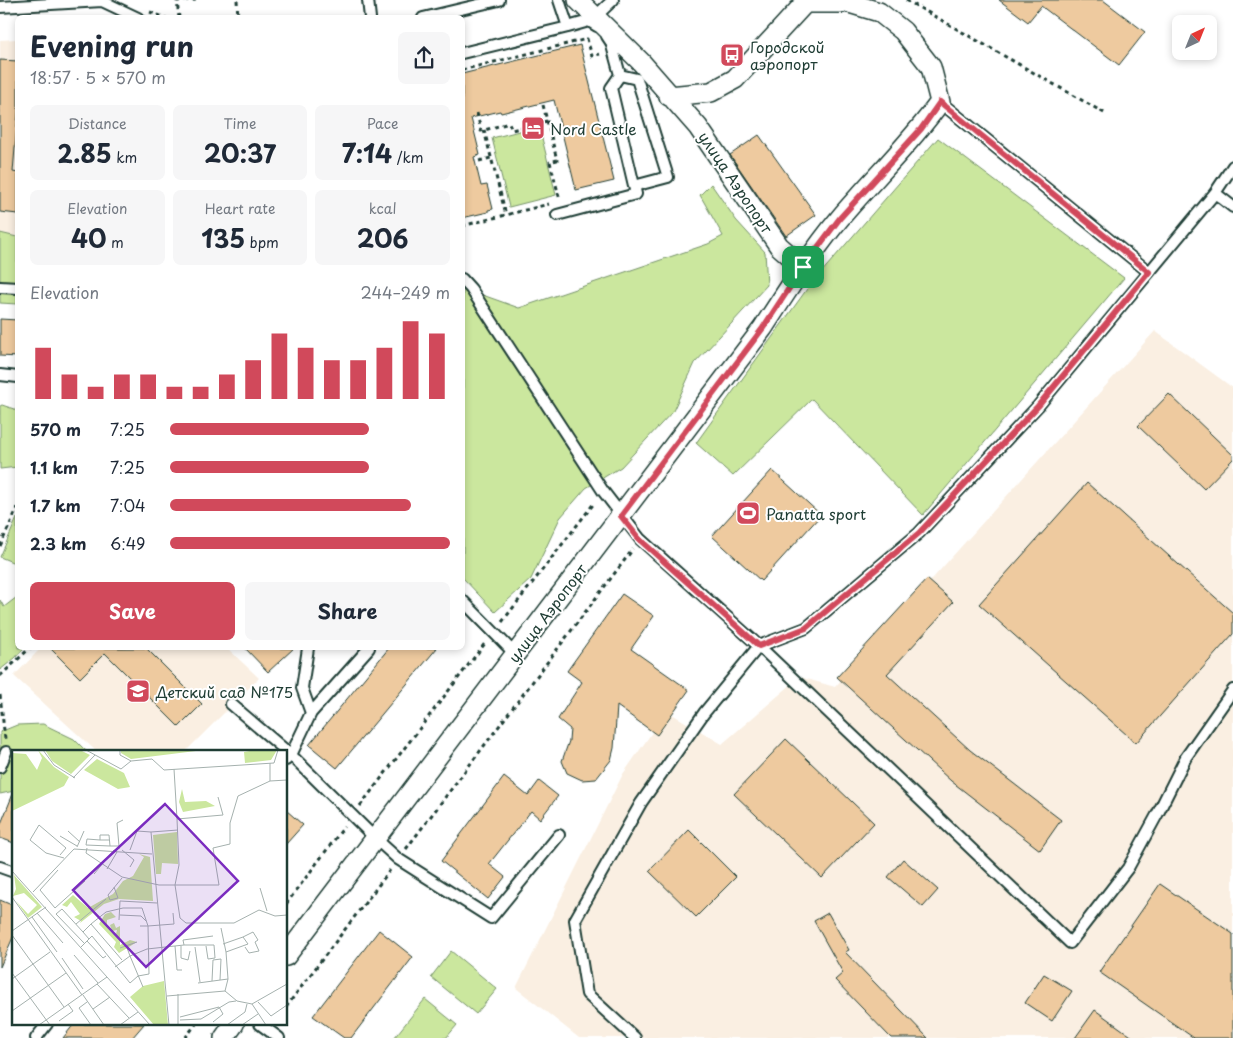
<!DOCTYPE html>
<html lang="en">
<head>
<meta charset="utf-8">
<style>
	:root { --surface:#fff; --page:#f6f6f7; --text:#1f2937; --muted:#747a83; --accent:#d1495b }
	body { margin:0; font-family:"Playpen Sans",sans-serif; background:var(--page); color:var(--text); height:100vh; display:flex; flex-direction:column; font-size:19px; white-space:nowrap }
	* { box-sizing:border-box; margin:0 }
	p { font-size:16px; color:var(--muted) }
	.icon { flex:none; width:28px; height:28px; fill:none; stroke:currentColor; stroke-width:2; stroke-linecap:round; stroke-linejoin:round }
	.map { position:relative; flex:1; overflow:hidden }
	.side { position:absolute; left:15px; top:15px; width:450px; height:635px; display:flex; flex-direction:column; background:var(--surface); border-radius:8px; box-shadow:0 2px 8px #0003 }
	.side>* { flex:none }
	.needle { width:32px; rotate:43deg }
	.fabs { position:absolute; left:1172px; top:15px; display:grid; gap:10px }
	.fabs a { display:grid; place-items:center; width:45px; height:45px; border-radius:8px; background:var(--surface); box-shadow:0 2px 8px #0003; font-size:25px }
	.pin { position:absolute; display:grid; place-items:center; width:42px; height:42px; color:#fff; margin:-21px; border-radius:10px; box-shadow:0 2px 8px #0006 }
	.round { display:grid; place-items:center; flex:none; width:52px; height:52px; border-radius:8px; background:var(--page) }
	.headline { display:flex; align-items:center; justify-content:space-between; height:85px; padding:0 15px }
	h1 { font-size:28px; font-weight:700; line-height:38px }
	.figures { display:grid; grid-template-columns:repeat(3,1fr); gap:8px; height:85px; padding:5px 15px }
	.figures div { display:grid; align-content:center; border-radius:8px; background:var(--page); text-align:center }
	.figures b { font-size:25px; font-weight:700 }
	.figures small { font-size:14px; font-weight:400 }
	.figures p { font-size:14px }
	.chart { height:140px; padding:10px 15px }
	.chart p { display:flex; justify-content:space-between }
	.chart svg { width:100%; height:90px; margin-top:5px; stroke:var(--accent); stroke-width:6 }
	.primary-button { display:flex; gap:10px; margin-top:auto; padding:10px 15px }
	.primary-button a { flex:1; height:58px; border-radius:8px; background:var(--accent); color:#fff; font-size:20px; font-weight:700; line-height:58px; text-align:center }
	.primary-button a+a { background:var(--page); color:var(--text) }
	ul { padding:0 15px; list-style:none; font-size:16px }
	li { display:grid; grid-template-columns:80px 60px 1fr; align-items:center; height:38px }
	li i { height:12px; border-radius:6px; background:var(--accent) }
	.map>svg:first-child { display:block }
	.built { fill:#faefe2 }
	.green { fill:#cbe79e; stroke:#759269 }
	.building { fill:#eeca9f; stroke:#1f3d34 }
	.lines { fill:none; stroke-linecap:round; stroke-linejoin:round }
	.lane-casing { stroke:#1f3d34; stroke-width:14 }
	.street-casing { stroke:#1f3d34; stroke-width:22 }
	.path { stroke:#1f3d34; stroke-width:3; stroke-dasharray:4 4; stroke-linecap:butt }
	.lane { stroke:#fff; stroke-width:10 }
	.street { stroke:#fff; stroke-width:19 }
	.route-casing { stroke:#fff; stroke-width:10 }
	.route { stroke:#d1495b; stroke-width:6 }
	.labels { text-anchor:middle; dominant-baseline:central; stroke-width:4; stroke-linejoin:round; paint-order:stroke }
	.poi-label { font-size:15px; fill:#1f3d34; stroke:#fff; text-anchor:start }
	.street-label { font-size:15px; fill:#1f3d34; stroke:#fff }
	.inset-road { fill:none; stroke:#a5b1ae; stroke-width:1 }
	.view { fill:#7b2cbf; fill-opacity:0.15; stroke:#7b2cbf; stroke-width:2.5 }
	.inset-edge { fill:none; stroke:#1f3d34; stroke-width:2.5 }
</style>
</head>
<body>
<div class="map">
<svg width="1233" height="1038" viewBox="0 0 1233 1038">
	<rect width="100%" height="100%" fill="#fff"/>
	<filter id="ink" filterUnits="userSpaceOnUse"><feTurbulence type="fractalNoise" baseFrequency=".02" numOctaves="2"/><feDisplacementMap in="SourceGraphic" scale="10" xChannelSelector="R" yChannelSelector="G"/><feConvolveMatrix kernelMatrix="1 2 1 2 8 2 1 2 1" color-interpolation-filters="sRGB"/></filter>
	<g filter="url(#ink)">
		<path class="built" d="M 17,39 L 17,270 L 0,268 L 0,40 Z
			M 1155,331 L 1233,388 L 1233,1038 L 579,1038 L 516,988 L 623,774 L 667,711 L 722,744 L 800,677 L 835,687 Z
			M 41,648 L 227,648 L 259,678 L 185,752 L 97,752 L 14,676 Z"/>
		<path class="green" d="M 539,126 L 556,195 L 509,207 L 492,138 Z
			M 938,138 L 1124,278 L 923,515 L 812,399 L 733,476 L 696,443 L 807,289 Z
			M 711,184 L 736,220 L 765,252 L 767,285 L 695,363 L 673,411 L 621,467 L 586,488 L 560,518 L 531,579 L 495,612 L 463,578 L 463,288 L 519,308 L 708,244 L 723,236 L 700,195 Z
			M 0,233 L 17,237 L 17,304 L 0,303 Z
			M 2,405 L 17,410 L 18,467 L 0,469 L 0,406 Z
			M 17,518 L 17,564 L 0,557 Z
			M 17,597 L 18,648 L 24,648 L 15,658 L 0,670 L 0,600 L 4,607 Z
			M 43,724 L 74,739 L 87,752 L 14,752 L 14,791 L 0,794 L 0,732 L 17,725 Z
			M 451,951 L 497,989 L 476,1014 L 431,977 Z
			M 425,999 L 457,1025 L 446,1038 L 394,1038 Z"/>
		<path class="building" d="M 999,0 L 1103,0 L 1145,32 L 1119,65 L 1041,6 L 1028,22 Z
			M 580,45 L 614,181 L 576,190 L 554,100 L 501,113 L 500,111 L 471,118 L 480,155 L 474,157 L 481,186 L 487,185 L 493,209 L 488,210 L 488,212 L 462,218 L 462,74 Z
			M 0,60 L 18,61 L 18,112 L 13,172 L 18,173 L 18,214 L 0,212 Z
			M 759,135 L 816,215 L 786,236 L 730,155 Z
			M 0,319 L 18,320 L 18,357 L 0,356 Z
			M 1169,394 L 1233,455 L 1233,459 L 1204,489 L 1138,426 Z
			M 772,470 L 821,515 L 761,581 L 712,536 Z
			M 1087,483 L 1233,613 L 1233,634 L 1136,743 L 979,604 Z
			M 927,579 L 953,602 L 887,674 L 970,750 L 1061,820 L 1040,850 L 951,781 L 837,677 Z
			M 622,594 L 654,616 L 631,649 L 689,690 L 657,735 L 617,706 L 614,748 L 611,760 L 596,779 L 582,780 L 567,773 L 562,761 L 569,741 L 570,729 L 558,719 L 582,682 L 567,671 Z
			M 50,648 L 146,648 L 202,704 L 179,727 L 105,653 L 80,678 Z
			M 245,648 L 294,648 L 268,672 Z
			M 389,648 L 437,648 L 337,768 L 309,745 Z
			M 786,739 L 874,823 L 822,878 L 734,794 Z
			M 504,777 L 528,796 L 539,781 L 558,796 L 540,819 L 531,811 L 489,864 L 505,877 L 488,899 L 441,861 Z
			M 13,794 L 14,794 L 14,843 L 0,838 L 0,826 Z
			M 286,810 L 303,825 L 286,844 Z
			M 689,830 L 736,877 L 696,917 L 649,871 Z
			M 903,859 L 938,890 L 923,907 L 888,877 Z
			M 1160,884 L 1233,934 L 1233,1038 L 1194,1038 L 1099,972 Z
			M 0,900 L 14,906 L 14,935 L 0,967 Z
			M 828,913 L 849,950 L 845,952 L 928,1038 L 891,1038 L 835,980 L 843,973 L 814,921 Z
			M 379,930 L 413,957 L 351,1038 L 344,1038 L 313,1016 Z
			M 1044,974 L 1072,991 L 1052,1021 L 1025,1003 Z
			M 1095,1010 L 1134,1038 L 1075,1038 Z
			M 74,1024 L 144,1024 L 132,1038 L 63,1038 Z"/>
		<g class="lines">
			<g class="lane-casing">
				<path id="lane" d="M 368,0 L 370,18
					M 0,7 L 102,1 L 138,18
					M 595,17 L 613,0
					M 423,18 L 499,0
					M 568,27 L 589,21 L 597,26
					M 462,53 L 568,27 L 559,0
					M 620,75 L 637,79 L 668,177 L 634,186
					M 940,102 L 1149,272
					M 1215,193 L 1233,166
					M 557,215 L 636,194 L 611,88 L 620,75 L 611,42 L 607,36
					M 462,279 L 471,289 L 603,491 L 640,539 L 759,646 L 1070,943 L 1128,868 L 1158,813 L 1186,757 L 1233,690
					M 0,287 L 18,288
					M 0,375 L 18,377
					M 462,600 L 516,655
					M 308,648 L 302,688 L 311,713
					M 231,704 L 291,755 L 311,713 L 369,648
					M 286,760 L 291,755 L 376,839 L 398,859 L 491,918 L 559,835
					M 0,767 L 6,752
					M 0,867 L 14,872
					M 260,1024 L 279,1038
					M 36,1038 L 47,1024
					M 635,1038 L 587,994 L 575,920 L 641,803 L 704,713 L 759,646 L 806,628 L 919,533 L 1038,406 L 1215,193 L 1233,207"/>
			</g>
			<g class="street-casing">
				<path id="street" d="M 578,0 L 641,62 L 698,127 L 779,246 L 803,267
					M 286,956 L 763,328 C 787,291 811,253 840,218 C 873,179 910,144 940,102 L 931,67 L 903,31 L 879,12 L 849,3 L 805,3 L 735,79 L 711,92 L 669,96
					M 224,1038 L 234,1024"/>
			</g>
			<path class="path" d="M 237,0 L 238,18
				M 906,0 L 1106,114
				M 150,12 L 166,18
				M 179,18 L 177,1 L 197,0
				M 462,70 L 587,39 L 592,56 L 600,54
				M 543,105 L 557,160 L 550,162 L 560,200
				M 477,113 L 481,131 L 509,123 L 512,130 L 547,121
				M 484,130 L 506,215
				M 479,161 L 491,158
				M 462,226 L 549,204
				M 0,546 L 18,507
				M 502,622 L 595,502
				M 0,676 L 30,648
				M 0,695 L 5,739
				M 360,806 L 486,642
				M 406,849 L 633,549
				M 286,904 L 344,827
				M 286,1007 L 390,870
				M 185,1038 L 196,1024"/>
			<use href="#lane" class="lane"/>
			<use href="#street" class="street"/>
		</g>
	</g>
	<g class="lines" filter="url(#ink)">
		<g class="route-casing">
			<path id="route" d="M 940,102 L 1149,272 L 1038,406 L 919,533 L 806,628 L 759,646 L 640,540 L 621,516 L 763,328 L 803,267 L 840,218 L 921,129 Z"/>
		</g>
		<use href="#route" class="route"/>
	</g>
	<defs>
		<g id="bus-square" transform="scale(1.25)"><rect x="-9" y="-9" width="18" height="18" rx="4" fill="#d1495b" stroke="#fff"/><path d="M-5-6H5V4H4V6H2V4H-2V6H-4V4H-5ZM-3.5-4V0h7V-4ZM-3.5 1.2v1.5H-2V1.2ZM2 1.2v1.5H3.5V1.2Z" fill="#fff"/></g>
		<g id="hotel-square" transform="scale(1.25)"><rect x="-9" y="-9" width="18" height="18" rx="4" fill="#d1495b" stroke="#fff"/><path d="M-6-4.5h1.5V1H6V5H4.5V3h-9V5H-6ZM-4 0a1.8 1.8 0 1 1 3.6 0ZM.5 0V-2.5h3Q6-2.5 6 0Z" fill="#fff"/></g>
		<g id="stadium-square" transform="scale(1.25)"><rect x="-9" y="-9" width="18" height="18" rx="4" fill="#d1495b" stroke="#fff"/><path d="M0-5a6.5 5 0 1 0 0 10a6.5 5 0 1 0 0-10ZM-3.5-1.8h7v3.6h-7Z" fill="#fff"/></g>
		<g id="school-square" transform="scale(1.25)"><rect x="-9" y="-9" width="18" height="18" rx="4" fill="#d1495b" stroke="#fff"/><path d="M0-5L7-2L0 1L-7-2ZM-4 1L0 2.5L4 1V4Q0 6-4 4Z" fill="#fff"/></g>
	</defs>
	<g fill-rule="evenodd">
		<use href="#bus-square" x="732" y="55"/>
		<use href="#hotel-square" x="533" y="128"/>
		<use href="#stadium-square" x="748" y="513"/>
		<use href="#school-square" x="138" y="691"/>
	</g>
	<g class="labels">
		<g class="poi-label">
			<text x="750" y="46">Городской<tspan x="750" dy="17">аэропорт</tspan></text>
			<text x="550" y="128">Nord Castle</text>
			<text x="766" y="513">Panatta sport</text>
			<text x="156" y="691">Детский сад №175</text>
		</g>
		<g class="street-label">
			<text transform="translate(736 182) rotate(56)">улица Аэропорт</text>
			<text transform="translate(547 613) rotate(-53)">улица Аэропорт</text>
		</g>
	</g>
	<g transform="translate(12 750)">
		<rect width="275" height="275" fill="#fff"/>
		<path d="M 26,0 L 42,17 L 57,27 L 52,36 L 0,61 L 0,3 L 14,4 L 25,20 L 30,8 ZM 33,0 L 68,0 L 78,5 L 59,24 L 40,11 ZM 109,0 L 192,0 L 119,9 L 109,3 ZM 243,0 L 265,0 L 259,10 L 233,13 L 232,2 ZM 85,9 L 112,23 L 118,37 L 106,39 L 72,20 ZM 170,39 L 173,52 L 194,51 L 203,56 L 171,62 L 167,52 ZM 165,82 L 166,114 L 150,113 L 149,124 L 144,124 L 141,85 ZM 127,104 L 138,107 L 141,151 L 107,149 L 92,154 L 68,173 L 69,171 L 62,167 L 68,164 L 59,152 L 55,157 L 50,155 L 61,145 L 76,158 L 101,144 L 111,131 L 121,126 L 132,107 ZM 2,125 L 30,157 L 16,168 L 4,151 L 16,164 L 25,155 L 12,143 L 1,146 L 4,139 ZM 99,162 L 104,167 L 95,170 L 95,177 L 104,184 L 105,180 L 100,181 L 98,175 L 102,173 L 104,178 L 108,176 L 108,195 L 118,190 L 125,192 L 107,203 L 102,197 L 104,192 L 87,174 L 93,164 ZM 152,231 L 156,275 L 142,275 L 118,247 L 131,236 Z" fill="#cbe79e"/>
		<path class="inset-road" d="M 31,0 L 42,15 L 63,28M 74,0 L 109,19 L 119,11 L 140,9 L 152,20 L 262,13 L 266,0M 108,0 L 108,5 L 119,11M 162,19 L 165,69M 61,28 L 83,5M 258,31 L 258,13M 206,47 L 211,65 L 165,69 L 167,115 L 163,135 L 168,168 L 174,173 L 222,173 L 247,160 L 263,166 L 275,165M 56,81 L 68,92M 139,82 L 166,80M 48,86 L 65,96M 97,90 L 88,90 L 88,85 L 97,85 L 98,96 L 107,96 L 107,99M 74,95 L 98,96M 74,95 L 75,89 L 88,90M 107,96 L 105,73 L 111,70M 65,97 L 72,81M 75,98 L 74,103 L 110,127 L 147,135 L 207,135 L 201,98 L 218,94 L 218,73 L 226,46 L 258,31 L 275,30M 110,100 L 122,110 L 118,117M 118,100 L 125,81 L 139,82 L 157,275M 48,105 L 54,98 L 27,75 L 18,90 L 34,103 L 52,108M 46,120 L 28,140 L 43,158 L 73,131M 0,121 L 138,275M 82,124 L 102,100 L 105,102 L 95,119M 0,127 L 0,143M 102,137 L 106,148 L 98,150 L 96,145 L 110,128M 248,138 L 255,161M 21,142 L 62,99 L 140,104M 0,147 L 70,245M 25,163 L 51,193M 108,165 L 129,166 L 134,171M 20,167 L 45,202M 107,170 L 108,151 L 145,153M 64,174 L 94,149M 79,174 L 94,162 L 111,158 L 130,158 L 136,176 L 128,176M 209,178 L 214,202M 0,181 L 34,157M 71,182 L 50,159 L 44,164 L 72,193M 0,185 L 52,257M 77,189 L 71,182 L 79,174 L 110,210M 75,191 L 91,208 L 94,206M 211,194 L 231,187M 172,195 L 202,195 L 203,208 L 196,209 L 194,196M 163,196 L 165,220 L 170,220M 169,196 L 169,208 L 176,210 L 178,201M 69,197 L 80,186 L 118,233 L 126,226 L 137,224 L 136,176 L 162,174 L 161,163M 183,197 L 188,232M 108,198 L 125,192M 62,205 L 86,233M 50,208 L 71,239M 103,217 L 118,206 L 114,195M 0,223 L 38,275M 0,229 L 38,202M 216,229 L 214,202 L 236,194 L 231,187 L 241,182 L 246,190 L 243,192 L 247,201 L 237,203 L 233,197M 200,231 L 201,210 L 209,209 L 208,230M 186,233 L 216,229 L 213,241M 85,234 L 117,268M 131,237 L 118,206 L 135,199 L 172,195 L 171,190 L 201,186M 166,244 L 166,275M 71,245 L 92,275M 155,246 L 213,241 L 225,251 L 240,254 L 275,234M 75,252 L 67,258 L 79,275M 246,252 L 259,266 L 275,255M 240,254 L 254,275M 81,259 L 98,247M 0,261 L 54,223M 168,267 L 207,257 L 211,264 L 201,272M 168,270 L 189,269 L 217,252 L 224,251M 47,271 L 61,261 L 56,254M 27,275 L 95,227M 108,275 L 126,262M 215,275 L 233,262 L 235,254M 230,275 L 246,264"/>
		<path class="view" d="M 153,54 L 226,131 L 134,217 L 61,140 Z"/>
		<rect width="275" height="275" class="inset-edge"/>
	</g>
</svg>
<div class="fabs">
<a><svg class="needle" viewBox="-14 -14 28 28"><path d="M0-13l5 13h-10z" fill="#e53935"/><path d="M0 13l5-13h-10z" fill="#747a83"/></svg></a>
</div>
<div class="pin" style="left:803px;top:267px;background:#1e9e55"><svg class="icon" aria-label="arrive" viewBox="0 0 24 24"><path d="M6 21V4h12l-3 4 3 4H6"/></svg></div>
<section class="side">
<div class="headline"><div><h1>Evening run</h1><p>18:57 · 5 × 570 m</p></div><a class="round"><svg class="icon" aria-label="share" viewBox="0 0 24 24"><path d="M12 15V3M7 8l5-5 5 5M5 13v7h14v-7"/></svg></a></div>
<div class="figures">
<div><p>Distance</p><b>2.85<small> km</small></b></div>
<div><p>Time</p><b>20:37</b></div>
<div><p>Pace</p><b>7:14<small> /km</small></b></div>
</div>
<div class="figures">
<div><p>Elevation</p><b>40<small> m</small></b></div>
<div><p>Heart rate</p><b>135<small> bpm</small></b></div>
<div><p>kcal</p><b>206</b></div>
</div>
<div class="chart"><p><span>Elevation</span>244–249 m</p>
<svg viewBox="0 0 160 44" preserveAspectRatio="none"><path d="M5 44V19M15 44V32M25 44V38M35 44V32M45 44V32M55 44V38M65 44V38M75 44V32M85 44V25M95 44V12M105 44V19M115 44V25M125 44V25M135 44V19M145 44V6M155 44V12"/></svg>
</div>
<ul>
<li><b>570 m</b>7:25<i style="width:71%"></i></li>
<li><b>1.1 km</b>7:25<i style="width:71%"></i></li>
<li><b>1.7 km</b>7:04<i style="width:86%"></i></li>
<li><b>2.3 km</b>6:49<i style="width:100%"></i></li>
</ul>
<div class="primary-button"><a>Save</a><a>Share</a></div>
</section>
</div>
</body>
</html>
